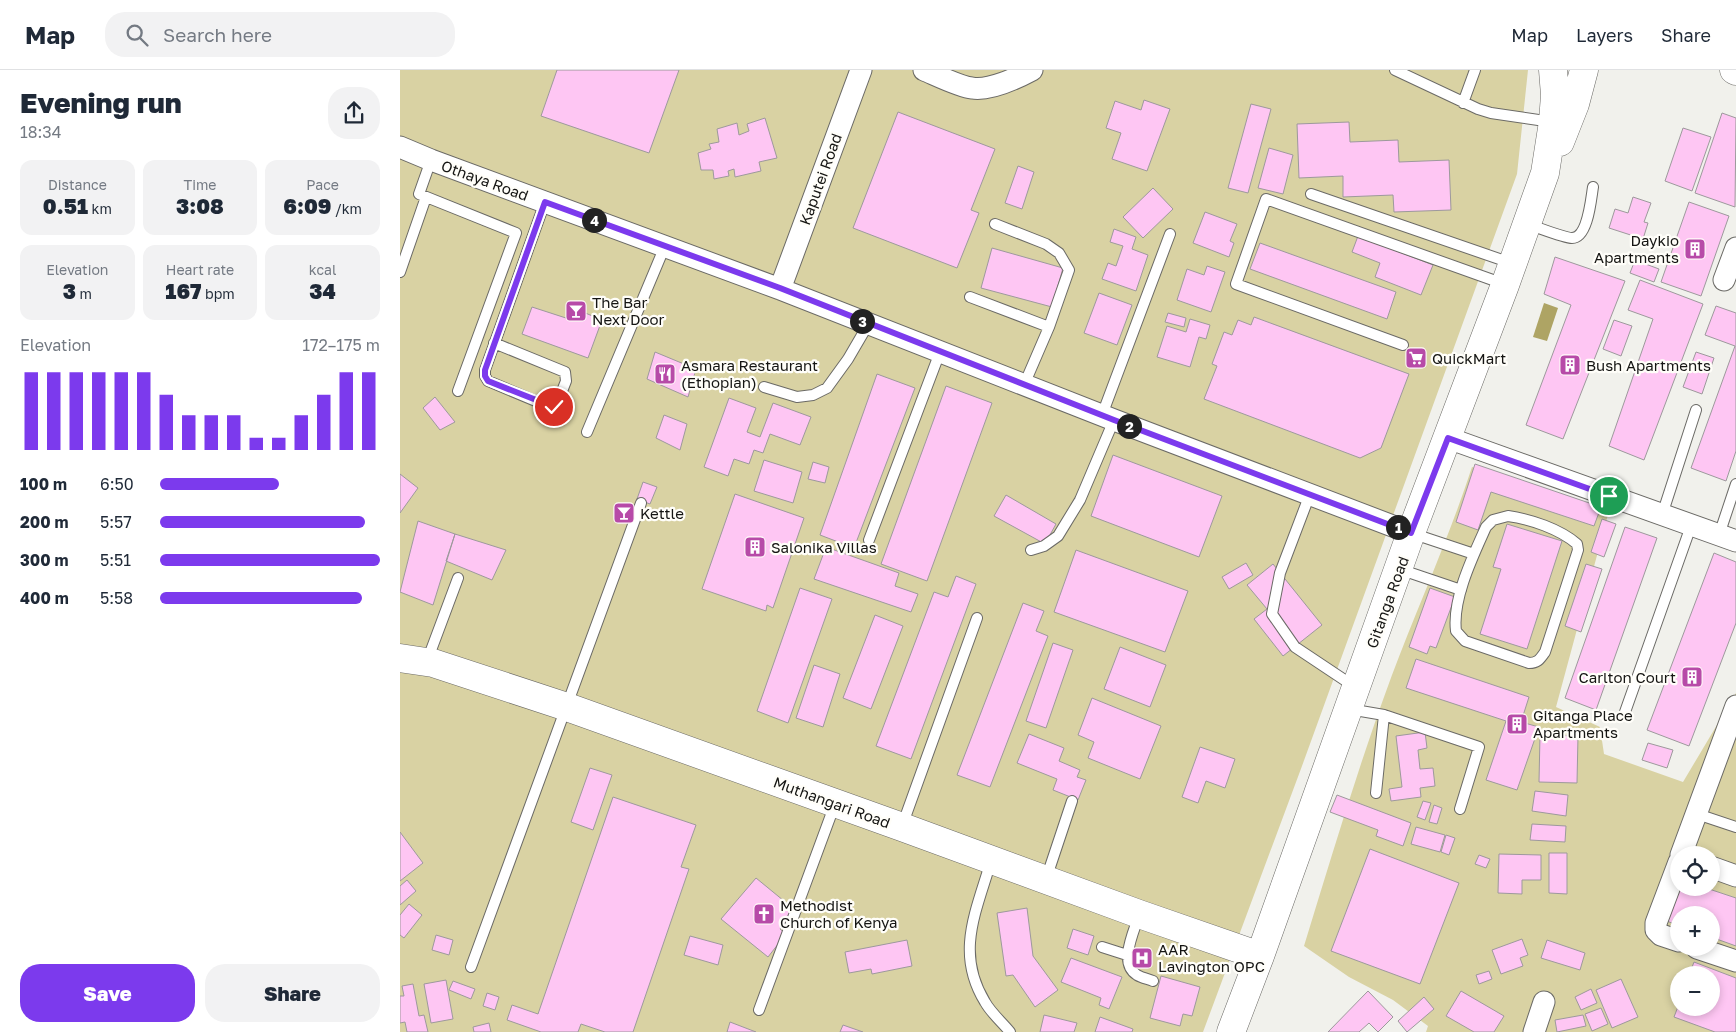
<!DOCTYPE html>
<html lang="en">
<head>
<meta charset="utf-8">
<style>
	:root { --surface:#fff; --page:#f2f2f3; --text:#1f2937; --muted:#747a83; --line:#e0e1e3; --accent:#7c3aed }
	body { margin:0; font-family:"Golos Text",sans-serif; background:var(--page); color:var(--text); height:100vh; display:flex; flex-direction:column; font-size:19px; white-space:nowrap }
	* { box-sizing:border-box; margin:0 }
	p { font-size:16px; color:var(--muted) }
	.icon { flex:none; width:28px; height:28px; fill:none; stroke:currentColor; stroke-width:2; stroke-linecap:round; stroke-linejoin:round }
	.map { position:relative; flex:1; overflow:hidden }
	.panel { display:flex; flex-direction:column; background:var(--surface); width:400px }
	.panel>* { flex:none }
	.buttons { position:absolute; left:1270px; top:776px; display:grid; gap:10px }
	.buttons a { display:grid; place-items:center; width:50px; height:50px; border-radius:50%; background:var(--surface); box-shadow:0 2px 8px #0003; font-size:25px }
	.pin { position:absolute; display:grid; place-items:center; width:42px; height:42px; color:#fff; margin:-21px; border:2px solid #fff; border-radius:50%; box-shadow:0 1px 5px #0007 }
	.km { position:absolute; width:25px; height:25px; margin:-12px; border-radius:50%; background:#222; color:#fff; font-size:14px; line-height:25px; text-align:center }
	.round { display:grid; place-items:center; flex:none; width:52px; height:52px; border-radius:20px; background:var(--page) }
	.head { display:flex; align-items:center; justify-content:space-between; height:85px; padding:0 20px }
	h1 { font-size:28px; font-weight:800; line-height:38px }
	.metrics { display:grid; grid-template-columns:repeat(3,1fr); gap:8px; height:85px; padding:5px 20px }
	.metrics div { display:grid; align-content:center; border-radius:12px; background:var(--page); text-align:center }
	.metrics b { font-size:21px; font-weight:800 }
	.metrics small { font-size:14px; font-weight:400 }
	.metrics p { font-size:14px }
	.chart { height:140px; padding:10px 20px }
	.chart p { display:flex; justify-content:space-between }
	.chart svg { width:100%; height:90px; margin-top:5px; stroke:var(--accent); stroke-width:6 }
	.primary-button { display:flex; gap:10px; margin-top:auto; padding:10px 20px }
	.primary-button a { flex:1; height:58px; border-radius:20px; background:var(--accent); color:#fff; font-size:20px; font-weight:800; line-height:58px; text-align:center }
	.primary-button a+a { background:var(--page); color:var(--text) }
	ul { padding:0 20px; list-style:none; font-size:16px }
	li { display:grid; grid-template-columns:80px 60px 1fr; align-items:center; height:38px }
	li i { height:12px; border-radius:6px; background:var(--accent) }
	header { display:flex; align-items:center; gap:30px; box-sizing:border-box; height:70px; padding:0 25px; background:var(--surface); border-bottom:1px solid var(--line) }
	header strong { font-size:24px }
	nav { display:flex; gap:28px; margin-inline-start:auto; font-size:18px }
	.search { width:350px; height:45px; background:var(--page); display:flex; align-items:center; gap:12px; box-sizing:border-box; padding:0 18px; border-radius:20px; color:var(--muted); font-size:19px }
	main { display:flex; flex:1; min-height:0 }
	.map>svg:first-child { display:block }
	.green { fill:#d9d2a3; fill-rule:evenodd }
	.water { fill:#aea464 }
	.building { fill:#fec6f3; stroke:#9d999c }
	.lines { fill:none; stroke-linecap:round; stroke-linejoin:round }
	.lane-casing { stroke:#6b6a66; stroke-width:12 }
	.street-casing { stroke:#6b6a66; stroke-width:23 }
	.secondary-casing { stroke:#6b6a66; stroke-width:29 }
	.lane { stroke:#fff; stroke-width:10 }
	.street { stroke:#fff; stroke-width:21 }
	.secondary { stroke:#fff; stroke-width:28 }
	.route-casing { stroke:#fff; stroke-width:10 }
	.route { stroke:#7c3aed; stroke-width:6 }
	.labels { text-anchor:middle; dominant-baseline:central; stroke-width:4.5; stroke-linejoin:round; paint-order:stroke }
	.street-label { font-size:15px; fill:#151513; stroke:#fffef9 }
	.poi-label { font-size:15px; fill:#151513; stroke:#fffef9; text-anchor:start }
</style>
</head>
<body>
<header>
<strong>Map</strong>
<div class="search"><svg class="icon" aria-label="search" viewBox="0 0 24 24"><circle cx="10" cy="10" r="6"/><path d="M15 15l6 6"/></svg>Search here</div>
<nav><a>Map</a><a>Layers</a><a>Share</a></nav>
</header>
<main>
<section class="panel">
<div class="head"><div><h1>Evening run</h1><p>18:34</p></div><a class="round"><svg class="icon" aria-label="share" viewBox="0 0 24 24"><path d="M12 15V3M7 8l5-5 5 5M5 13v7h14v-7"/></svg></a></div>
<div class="metrics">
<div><p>Distance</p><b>0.51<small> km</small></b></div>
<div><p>Time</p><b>3:08</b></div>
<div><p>Pace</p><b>6:09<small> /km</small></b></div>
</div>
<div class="metrics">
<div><p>Elevation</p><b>3<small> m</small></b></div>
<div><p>Heart rate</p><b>167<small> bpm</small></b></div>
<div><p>kcal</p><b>34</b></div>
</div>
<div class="chart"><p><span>Elevation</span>172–175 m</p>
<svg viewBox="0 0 160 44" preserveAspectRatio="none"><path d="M5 44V6M15 44V6M25 44V6M35 44V6M45 44V6M55 44V6M65 44V17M75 44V27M85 44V27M95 44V27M105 44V38M115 44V38M125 44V27M135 44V17M145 44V6M155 44V6"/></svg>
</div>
<ul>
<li><b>100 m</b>6:50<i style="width:54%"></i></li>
<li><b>200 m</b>5:57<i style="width:93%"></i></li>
<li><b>300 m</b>5:51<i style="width:100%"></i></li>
<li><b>400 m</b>5:58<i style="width:92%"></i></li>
</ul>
<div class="primary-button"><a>Save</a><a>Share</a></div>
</section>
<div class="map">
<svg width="1336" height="962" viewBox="0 0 1336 962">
	<rect width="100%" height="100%" fill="#f1f1ec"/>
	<path class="green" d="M 0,0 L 1128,0 L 1117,104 L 902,696 L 803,962 L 0,962 Z
		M 1072,397 L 1209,441 L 1156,637 L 1200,657 L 1204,684 L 1283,712 L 1336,623 L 1336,962 L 1026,962 L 1028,956 L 993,930 L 949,907 L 904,876 C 932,785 959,694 992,605 C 1018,536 1049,468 1072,397 ZM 1279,785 L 1311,785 L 1311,818 L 1279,818 ZM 1279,845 L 1311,845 L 1311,878 L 1279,878 ZM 1279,905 L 1311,905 L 1311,938 L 1279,938 Z"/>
	<path class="water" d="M 1144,233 L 1158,238 L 1147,271 L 1133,267 Z"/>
	<path class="building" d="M 157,0 L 279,0 L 249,83 L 141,46 Z
		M 744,30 L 770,39 L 747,101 L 712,89 L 721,63 L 706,58 L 715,31 L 741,40 Z
		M 851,34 L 871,39 L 848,123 L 828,118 Z
		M 498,42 L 595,79 L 571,140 L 579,143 L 557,198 L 453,158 Z
		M 1322,43 L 1336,48 L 1335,137 L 1295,123 Z
		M 365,48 L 377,88 L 359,92 L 361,101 L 335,107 L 334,99 L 328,101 L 329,106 L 314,109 L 313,100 L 301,100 L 298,83 L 311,79 L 309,74 L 319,72 L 317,59 L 337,53 L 339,65 L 349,61 L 347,54 Z
		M 949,52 L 950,72 L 998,70 L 999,92 L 1049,90 L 1051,140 L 994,142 L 993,125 L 943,127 L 943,106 L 899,108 L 897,54 Z
		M 1283,58 L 1311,67 L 1292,121 L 1265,111 Z
		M 869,78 L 893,85 L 883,124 L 858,118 Z
		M 618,96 L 634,102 L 622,139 L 605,133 Z
		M 753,118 L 773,139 L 743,168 L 723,147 Z
		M 1233,127 L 1251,133 L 1244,152 L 1248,153 L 1243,169 L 1209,158 L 1215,139 L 1228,143 Z
		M 1289,132 L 1329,146 L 1301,226 L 1261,212 Z
		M 805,142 L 837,154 L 830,171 L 834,173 L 829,187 L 793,173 Z
		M 714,159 L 736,167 L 732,179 L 748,185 L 736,221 L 702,209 L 708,193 L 716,196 L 723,176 L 710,172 Z
		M 958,166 L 1033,195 L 1021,225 L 975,207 L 980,193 L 952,182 Z
		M 860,173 L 996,222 L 987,249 L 850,199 Z
		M 592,178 L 663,198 L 652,237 L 581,218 Z
		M 1155,187 L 1225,211 L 1163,369 L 1126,355 L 1171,235 L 1144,224 Z
		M 1235,190 L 1259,199 L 1254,212 L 1230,203 Z
		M 807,196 L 825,202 L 811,242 L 777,230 L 787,199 L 804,205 Z
		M 1240,210 L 1303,234 L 1244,390 L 1209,376 L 1253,249 L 1228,240 Z
		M 699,223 L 732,235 L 717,275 L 684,263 Z
		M 1316,236 L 1336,243 L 1336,381 L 1326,411 L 1291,398 L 1335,276 L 1305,265 Z
		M 132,237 L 169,249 L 171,237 L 202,250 L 188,288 L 122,264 Z
		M 768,243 L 786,248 L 784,257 L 765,252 Z
		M 854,247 L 1009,304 L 981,378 L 960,388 L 804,329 L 817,296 L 812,294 L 824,262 L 832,265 L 838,250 L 851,255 Z
		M 790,249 L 810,255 L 806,269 L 799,267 L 790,297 L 757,287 L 767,256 L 786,262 Z
		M 1214,250 L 1232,256 L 1221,286 L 1203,279 Z
		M 255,282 L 296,299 L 288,327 L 247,309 Z
		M 1296,282 L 1314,288 L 1302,324 L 1283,317 Z
		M 477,304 L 515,318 L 454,478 L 420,465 Z
		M 546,316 L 592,333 L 527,511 L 481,494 Z
		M 35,327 L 55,352 L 40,360 L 23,338 Z
		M 329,328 L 356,338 L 347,362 L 360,367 L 373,333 L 411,347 L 400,375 L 370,364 L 363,383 L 354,380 L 349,394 L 334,389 L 328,406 L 304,397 Z
		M 264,345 L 287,354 L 280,380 L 256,368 Z
		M 713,385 L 822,426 L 799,487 L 691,446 Z
		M 364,390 L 402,402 L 393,433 L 354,421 Z
		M 413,392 L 429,397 L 425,413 L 408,409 Z
		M 1075,394 L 1201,437 L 1194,456 L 1091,422 L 1078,460 L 1056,452 Z
		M 0,404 L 18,418 L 0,443 Z
		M 243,412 L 257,417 L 250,434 L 237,429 Z
		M 335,424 L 404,448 L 373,538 L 367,535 L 366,541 L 302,519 Z
		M 606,425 L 656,454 L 645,474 L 594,446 Z
		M 1202,449 L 1216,454 L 1204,487 L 1191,482 Z
		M 18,451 L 55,464 L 33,535 L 0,522 Z
		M 1107,454 L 1162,471 L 1127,579 L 1080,564 L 1101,499 L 1093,497 Z
		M 1225,457 L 1257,468 L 1196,640 L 1165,628 Z
		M 55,464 L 106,480 L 92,510 L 46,491 Z
		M 426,477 L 499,503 L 495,516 L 518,524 L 511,542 L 414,509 Z
		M 676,480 L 788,521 L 765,582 L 654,542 Z
		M 1314,483 L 1336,492 L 1336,553 L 1289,676 L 1247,660 Z
		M 846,493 L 853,505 L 829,519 L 822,507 Z
		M 873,494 L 922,555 L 883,586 L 854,549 L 867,539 L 847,515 Z
		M 1186,494 L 1202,499 L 1181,562 L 1165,556 Z
		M 556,506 L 576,514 L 511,689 L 476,676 L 534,522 L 548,527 Z
		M 400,518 L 432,529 L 388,653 L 357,641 Z
		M 1030,518 L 1055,527 L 1036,578 L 1030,576 L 1027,584 L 1009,577 Z
		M 623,533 L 644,541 L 636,561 L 648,566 L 590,717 L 557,705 Z
		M 475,545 L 503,556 L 471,639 L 443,628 Z
		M 653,573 L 673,580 L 646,658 L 626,651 Z
		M 720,577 L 766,595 L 750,637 L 704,619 Z
		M 1016,589 L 1129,627 L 1121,652 L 1139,657 L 1117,720 L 1086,710 L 1106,651 L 1006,618 Z
		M 414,595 L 440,604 L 423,657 L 396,648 Z
		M 692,628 L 761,656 L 740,709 L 688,688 L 694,672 L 678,665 Z
		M 1025,662 L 1027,678 L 1018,680 L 1020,699 L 1033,698 L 1035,716 L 1020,718 L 1021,727 L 991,731 L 989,719 L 1002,717 L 996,666 Z
		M 629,664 L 664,678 L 659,691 L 680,700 L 677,707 L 686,710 L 678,730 L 653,720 L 657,709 L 617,693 Z
		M 1140,665 L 1178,666 L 1177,713 L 1139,712 Z
		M 1248,673 L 1273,680 L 1267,698 L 1242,690 Z
		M 800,677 L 835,689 L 825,718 L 806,711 L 798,733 L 782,727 Z
		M 190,698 L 212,705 L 193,760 L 171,752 Z
		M 1135,721 L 1168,725 L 1166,746 L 1132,741 Z
		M 937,725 L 1011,753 L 1003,776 L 976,766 L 978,760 L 930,742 Z
		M 213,727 L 296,755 L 281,797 L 289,799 L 233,962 L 205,962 L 181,954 L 178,962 L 141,962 L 107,950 L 112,935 L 138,944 Z
		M 1023,731 L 1031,733 L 1025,750 L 1017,747 Z
		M 1034,735 L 1042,738 L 1037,754 L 1029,752 Z
		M 1132,754 L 1166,756 L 1165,772 L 1130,770 Z
		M 1016,757 L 1045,765 L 1040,782 L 1011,774 Z
		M 0,762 L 23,793 L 0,811 Z
		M 1046,765 L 1055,768 L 1049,785 L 1041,782 Z
		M 970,779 L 1059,813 L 1020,914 L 931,881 Z
		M 1149,783 L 1167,783 L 1167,824 L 1149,823 Z
		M 1099,784 L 1141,785 L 1141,810 L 1122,810 L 1122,824 L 1098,823 Z
		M 1079,785 L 1090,789 L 1086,798 L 1075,794 Z
		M 356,808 L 395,840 L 380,859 L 386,864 L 368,887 L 321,849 Z
		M 7,810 L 16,821 L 0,835 L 0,816 Z
		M 1279,818 L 1306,818 L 1336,828 L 1336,876 L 1311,867 L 1311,845 L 1279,845 L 1279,856 L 1267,851 Z
		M 9,834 L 22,845 L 4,868 L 0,865 L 0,845 Z
		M 627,838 L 633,886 L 658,920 L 635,937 L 613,905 L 606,906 L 597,843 Z
		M 673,859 L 694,866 L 688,885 L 667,878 Z
		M 36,865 L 53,870 L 49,885 L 32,880 Z
		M 290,866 L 323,875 L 318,895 L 284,885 Z
		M 1122,869 L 1128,885 L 1120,888 L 1123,896 L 1101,904 L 1092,880 Z
		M 507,870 L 512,896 L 472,904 L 471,899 L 449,903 L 445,882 Z
		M 1147,870 L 1185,883 L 1180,900 L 1141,888 Z
		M 671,888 L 722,907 L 709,939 L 699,935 L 701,928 L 661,912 Z
		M 1294,892 L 1336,908 L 1336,962 L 1315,962 L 1274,947 L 1279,934 L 1279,938 L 1311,938 L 1311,905 L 1289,905 Z
		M 1089,901 L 1092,909 L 1079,914 L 1076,905 Z
		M 761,906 L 800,917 L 792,946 L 783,944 L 780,956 L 750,948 Z
		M 1221,909 L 1238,947 L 1212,958 L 1196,920 Z
		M 46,910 L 53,949 L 31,953 L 24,914 Z
		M 53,911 L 75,919 L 71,929 L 49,920 Z
		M 13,914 L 19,946 L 24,945 L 28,962 L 7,962 L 5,952 L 0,953 L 0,926 L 4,926 L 2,916 Z
		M 1191,919 L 1197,933 L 1181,940 L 1175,927 Z
		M 968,921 L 993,947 L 978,962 L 969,953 L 959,962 L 928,962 Z
		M 1061,921 L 1104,946 L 1094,962 L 1074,962 L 1046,946 Z
		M 87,923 L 99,927 L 95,940 L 83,936 Z
		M 1024,927 L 1034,939 L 1007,962 L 998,951 Z
		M 1201,938 L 1208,954 L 1192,961 L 1185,944 Z
		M 644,945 L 677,953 L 674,962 L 640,962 Z
		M 1183,945 L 1186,956 L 1157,962 L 1155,950 Z
		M 700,947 L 733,959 L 732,962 L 695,962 Z
		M 330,952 L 356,962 L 327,962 Z
		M 89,953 L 91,962 L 74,962 L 73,957 Z
		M 443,955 L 463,962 L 440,962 Z"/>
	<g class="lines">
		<g class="lane-casing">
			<path id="lane" d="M 995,0 L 1078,39 L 1091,43 L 1152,52
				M 1063,33 L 1075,0
				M 31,90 L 19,124 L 116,163 L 58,321
				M 911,124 L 1111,193
				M 595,154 L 646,174 L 659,183 L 669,200 L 649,257 L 624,315
				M 1127,154 C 1137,157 1164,168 1172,168 C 1188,168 1191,129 1193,117
				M 0,202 L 26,127
				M 570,227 L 649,257
				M 94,273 L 165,302 L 166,311 L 157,334 L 150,337 L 88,311 L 85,306 L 85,300 L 145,132
				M 1003,275 L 836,214 L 866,129 L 1104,214
				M 364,317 L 397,327 L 413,325 L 427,318 L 448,289 L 469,253
				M 702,345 L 770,164
				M 187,362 L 265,176
				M 910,424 L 880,503 L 872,544 L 895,577 L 955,617
				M 1262,445 L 1296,340
				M 1108,446 C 1130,449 1160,459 1177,474 L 1178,480 L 1145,582 C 1140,589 1138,593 1129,593 L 1065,571 L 1056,561 C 1052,529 1073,486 1086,457 L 1093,450 Z
				M 1011,463 L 1074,484
				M 1319,465 L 1336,414
				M 469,470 L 540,282
				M 631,480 L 644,476 L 658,466 L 680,430 L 714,350
				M 999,499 L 1061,520
				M 27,591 L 58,508
				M 949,639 L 984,645 L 1079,677 L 1060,739
				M 1225,642 L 1291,456
				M 976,723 L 984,645
				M 1297,744 L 1336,757
				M 502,756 L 577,548
				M 591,791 C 576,842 555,883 585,932 C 591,943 602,952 610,962
				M 646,809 L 672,731
				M 739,845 C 734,862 718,893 737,905 C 742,908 748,909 753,911
				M 702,877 L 727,885
				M 71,897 L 241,433
				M 359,940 L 435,734"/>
		</g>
		<g class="street-casing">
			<path id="street" d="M 524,0 C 536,5 560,17 572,18 C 589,21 617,8 632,0
				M 0,77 L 31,90 L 380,219 L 714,350 L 1011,463
				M 1324,210 L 1336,178
				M 380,219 L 461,0
				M 1048,368 L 1336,471
				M 1281,785 L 1336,636
				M 1279,792 L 1256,853 L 1256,860 L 1261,865 L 1279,871
				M 1311,797 L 1336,806
				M 1297,878 L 1336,891
				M 1134,962 L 1144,932"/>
		</g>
		<g class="secondary-casing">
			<path id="secondary" d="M 1334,0 L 1336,1
				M 1160,72 L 1175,34 L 1184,0
				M 0,588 L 33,593 L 167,637 L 502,757 L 739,844 L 860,886
				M 831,962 L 860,886 L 1011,463 L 1105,215 L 1145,103 L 1153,52 L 1155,25 L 1153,0"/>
		</g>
		<use href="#lane" class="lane"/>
		<use href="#street" class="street"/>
		<use href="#secondary" class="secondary"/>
	</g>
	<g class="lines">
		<g class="route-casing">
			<path id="route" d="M 154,337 L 88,311 L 85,306 L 85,300 L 145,132 L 380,218 L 714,350 L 1011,463 L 1048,368 L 1209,426"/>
		</g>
		<use href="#route" class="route"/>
	</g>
	<defs>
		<g id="building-square" transform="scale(1.125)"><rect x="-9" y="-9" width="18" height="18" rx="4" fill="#b74aa8" stroke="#fffef9"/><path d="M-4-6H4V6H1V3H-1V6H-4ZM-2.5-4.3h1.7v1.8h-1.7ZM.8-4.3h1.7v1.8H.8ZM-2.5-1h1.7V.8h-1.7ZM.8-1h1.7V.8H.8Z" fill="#fff"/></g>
		<g id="bar-square" transform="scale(1.125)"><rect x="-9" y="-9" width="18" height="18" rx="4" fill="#b74aa8" stroke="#fffef9"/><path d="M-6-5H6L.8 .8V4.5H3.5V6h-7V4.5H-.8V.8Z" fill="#fff"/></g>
		<g id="supermarket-square" transform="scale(1.125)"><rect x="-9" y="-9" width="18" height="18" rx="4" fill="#b74aa8" stroke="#fffef9"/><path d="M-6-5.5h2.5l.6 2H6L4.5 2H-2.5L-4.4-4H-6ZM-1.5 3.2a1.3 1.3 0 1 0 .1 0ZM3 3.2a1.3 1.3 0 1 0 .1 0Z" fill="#fff"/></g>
		<g id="restaurant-square" transform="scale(1.125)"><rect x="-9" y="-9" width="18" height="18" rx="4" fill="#b74aa8" stroke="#fffef9"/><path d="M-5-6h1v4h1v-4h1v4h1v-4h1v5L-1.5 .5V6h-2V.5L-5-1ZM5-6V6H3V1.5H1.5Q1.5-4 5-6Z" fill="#fff"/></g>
		<g id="church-square" transform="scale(1.125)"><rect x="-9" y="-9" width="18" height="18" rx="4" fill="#b74aa8" stroke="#fffef9"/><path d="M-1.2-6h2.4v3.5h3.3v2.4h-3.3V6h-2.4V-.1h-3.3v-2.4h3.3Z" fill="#fff"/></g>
		<g id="hospital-square" transform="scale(1.125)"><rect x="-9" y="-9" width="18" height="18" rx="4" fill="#b74aa8" stroke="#fffef9"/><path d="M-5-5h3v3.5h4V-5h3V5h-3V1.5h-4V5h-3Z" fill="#fff"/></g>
	</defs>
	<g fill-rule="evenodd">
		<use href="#building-square" x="1295" y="179"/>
		<use href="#bar-square" x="176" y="241"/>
		<use href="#supermarket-square" x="1016" y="288"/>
		<use href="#building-square" x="1170" y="295"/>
		<use href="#restaurant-square" x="265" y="304"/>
		<use href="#bar-square" x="224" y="443"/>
		<use href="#building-square" x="355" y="477"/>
		<use href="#building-square" x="1292" y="607"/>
		<use href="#building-square" x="1117" y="654"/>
		<use href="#church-square" x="364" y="844"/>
		<use href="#hospital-square" x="742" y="888"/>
	</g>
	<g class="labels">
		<g class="street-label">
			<text transform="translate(420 109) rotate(-70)">Kaputei Road</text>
			<text transform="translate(85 110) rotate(20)">Othaya Road</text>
			<text transform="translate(987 532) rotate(-70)">Gitanga Road</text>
			<text transform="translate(432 732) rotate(20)">Muthangari Road</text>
		</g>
		<g class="poi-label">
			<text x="1279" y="170" text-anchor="end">Daykio<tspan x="1279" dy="17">Apartments</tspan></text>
			<text x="192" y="232">The Bar<tspan x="192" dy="17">Next Door</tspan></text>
			<text x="1032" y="288">QuickMart</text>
			<text x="281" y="295">Asmara Restaurant<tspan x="281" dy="17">(Ethopian)</tspan></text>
			<text x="1186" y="295">Bush Apartments</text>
			<text x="240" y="443">Kettle</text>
			<text x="371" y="477">Salonika Villas</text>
			<text x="1276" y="607" text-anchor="end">Carlton Court</text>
			<text x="1133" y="645">Gitanga Place<tspan x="1133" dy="17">Apartments</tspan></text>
			<text x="380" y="835">Methodist<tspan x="380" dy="17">Church of Kenya</tspan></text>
			<text x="758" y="879">AAR<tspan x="758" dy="17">Lavington OPC</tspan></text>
		</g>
	</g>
</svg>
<div class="buttons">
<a><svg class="icon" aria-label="locate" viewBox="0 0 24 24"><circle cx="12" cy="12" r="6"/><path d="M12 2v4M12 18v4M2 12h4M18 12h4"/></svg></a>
<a>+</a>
<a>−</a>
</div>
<div class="pin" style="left:1209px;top:426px;background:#1e9e55"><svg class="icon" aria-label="arrive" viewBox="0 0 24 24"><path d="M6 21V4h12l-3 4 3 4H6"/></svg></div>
<div class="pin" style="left:154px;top:337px;background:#d93025"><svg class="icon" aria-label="check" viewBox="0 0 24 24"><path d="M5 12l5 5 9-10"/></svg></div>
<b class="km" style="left:998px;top:457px">1</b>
<b class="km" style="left:729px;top:356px">2</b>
<b class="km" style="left:462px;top:251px">3</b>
<b class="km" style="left:194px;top:150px">4</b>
</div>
</main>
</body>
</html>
